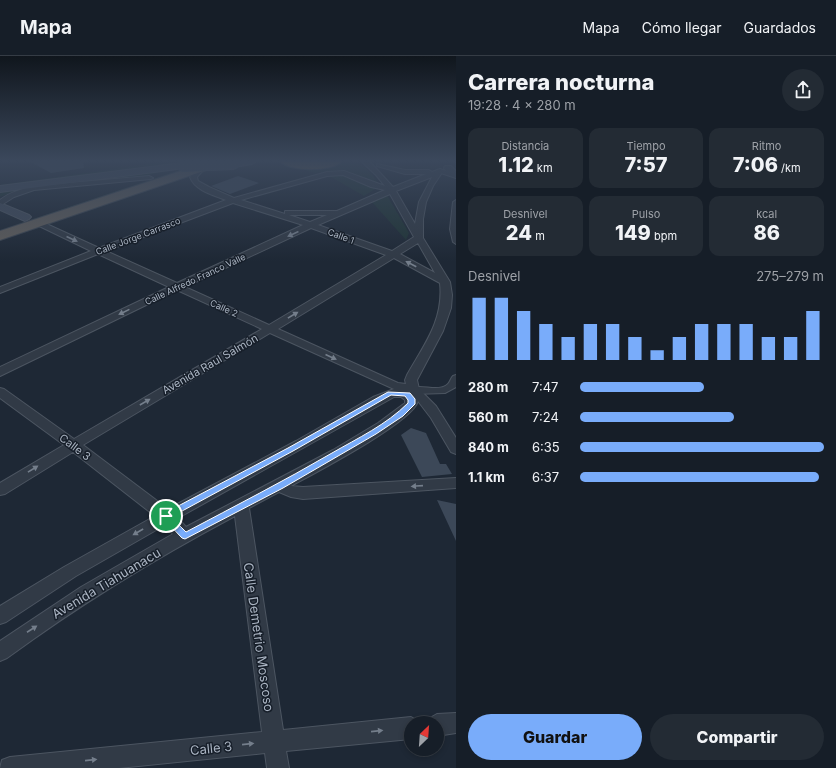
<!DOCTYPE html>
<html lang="es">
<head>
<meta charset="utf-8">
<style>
	:root { --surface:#161e28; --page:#232b34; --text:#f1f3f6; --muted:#9ea2a8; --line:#353c45; --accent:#79acfa }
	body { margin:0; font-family:Inter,sans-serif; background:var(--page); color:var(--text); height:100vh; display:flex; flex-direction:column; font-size:15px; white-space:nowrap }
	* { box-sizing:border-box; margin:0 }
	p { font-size:13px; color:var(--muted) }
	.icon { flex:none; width:22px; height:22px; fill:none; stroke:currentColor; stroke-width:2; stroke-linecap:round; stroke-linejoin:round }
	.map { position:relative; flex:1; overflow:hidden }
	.details { display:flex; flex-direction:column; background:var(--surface); width:380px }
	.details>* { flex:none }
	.needle { width:26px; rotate:25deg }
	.buttons { position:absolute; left:404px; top:660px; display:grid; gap:8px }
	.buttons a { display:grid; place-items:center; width:40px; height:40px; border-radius:50%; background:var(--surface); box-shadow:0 2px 6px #0003,0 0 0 1px var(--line); font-size:20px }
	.pin { position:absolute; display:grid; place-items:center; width:34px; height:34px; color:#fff; margin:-17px; border:2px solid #fff; border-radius:50%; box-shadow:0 1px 4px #0007 }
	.round { display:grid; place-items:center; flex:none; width:42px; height:42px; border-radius:21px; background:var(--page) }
	.summary { display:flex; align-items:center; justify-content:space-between; height:68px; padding:0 12px }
	h1 { font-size:22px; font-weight:800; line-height:30px }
	.stats { display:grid; grid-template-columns:repeat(3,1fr); gap:6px; height:68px; padding:4px 12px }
	.stats div { display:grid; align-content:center; border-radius:10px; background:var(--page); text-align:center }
	.stats b { font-size:20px; font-weight:800 }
	.stats small { font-size:11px; font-weight:400 }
	.stats p { font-size:11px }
	.chart { height:112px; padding:8px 12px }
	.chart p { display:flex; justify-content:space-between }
	.chart svg { width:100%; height:72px; margin-top:4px; stroke:var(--accent); stroke-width:6 }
	.cta { display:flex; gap:8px; margin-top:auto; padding:8px 12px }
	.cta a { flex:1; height:46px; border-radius:24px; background:var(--accent); color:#111; font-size:16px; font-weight:800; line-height:46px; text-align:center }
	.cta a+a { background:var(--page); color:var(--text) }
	ul { padding:0 12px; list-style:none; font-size:13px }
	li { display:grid; grid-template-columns:64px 48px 1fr; align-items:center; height:30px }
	li i { height:10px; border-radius:5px; background:var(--accent) }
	header { display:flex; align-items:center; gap:24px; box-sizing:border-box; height:56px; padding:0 20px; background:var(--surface); border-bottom:1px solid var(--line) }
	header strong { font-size:19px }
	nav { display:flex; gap:22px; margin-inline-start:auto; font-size:14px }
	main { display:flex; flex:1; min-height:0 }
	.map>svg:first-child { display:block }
	.green { fill:#203436 }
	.building { fill:#3c4858 }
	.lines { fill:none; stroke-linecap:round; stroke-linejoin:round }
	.pedestrian-casing { stroke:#4c5561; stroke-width:2 }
	.minor-casing { stroke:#4c5561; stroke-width:2 }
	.tertiary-casing { stroke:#4c5561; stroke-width:2 }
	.secondary-casing { stroke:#4c5561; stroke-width:2 }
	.trunk-casing { stroke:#3c4550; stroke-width:2 }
	.motorway-casing { stroke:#3c4550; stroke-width:2 }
	.pedestrian { fill:#313a46; fill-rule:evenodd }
	.minor { fill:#313a46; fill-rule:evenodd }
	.tertiary { fill:#313a46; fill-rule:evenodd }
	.secondary { fill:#3f4959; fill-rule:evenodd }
	.trunk { fill:#5e5c5a; fill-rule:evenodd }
	.motorway { fill:#6c604e; fill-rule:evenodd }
	.secondary-bridge-casing { stroke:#4c5561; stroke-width:12; stroke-linecap:butt }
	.secondary-bridge { stroke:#3f4959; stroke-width:11 }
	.oneway { fill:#747e8b }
	.route { fill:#79acfa; stroke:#fff; fill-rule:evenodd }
	.labels { text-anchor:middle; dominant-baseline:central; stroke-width:3; stroke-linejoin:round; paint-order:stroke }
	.far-street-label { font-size:9px; fill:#abb5c3; stroke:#171f2a }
	.street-label { font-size:11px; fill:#abb5c3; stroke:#171f2a }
	.near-street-label { font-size:13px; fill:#abb5c3; stroke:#171f2a }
</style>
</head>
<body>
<header>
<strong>Mapa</strong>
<nav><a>Mapa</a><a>Cómo llegar</a><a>Guardados</a></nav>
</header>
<main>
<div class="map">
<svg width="456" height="712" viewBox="0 0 456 712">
	<rect width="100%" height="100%" fill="#1e2835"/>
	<path class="green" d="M 170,105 L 195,105 L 0,130 L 0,129 Z
		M 206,105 L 169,120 L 0,174 Z
		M 342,105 C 359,105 369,112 378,127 L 350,116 L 328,115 L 315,117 L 291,110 L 336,108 Z
		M 178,111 L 149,119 L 21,133 L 0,141 L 0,134 Z
		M 326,118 L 341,118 L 373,130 L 375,133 L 364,140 Z
		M 387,139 L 409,177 L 406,184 L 371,145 Z"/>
	<path class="building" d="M 29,105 L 83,105 L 84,112 L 51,117 Z
		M 238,120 L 259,127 L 230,138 L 211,130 Z
		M 411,372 L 426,377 L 440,408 L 446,408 L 452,418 L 422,421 L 401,379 Z
		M 437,444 L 456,448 L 456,485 Z"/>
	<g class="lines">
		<g class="pedestrian-casing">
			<path id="pedestrian" d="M 440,113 L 456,118 L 456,122 L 438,116 L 437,115 Z
				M 456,144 L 456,188 L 453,186 L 450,173 L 453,146 Z
				M 456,319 L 456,331 L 445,337 L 413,338 L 408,335 C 417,325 438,338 448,328 C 450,326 451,322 453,320 Z"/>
		</g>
		<g class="minor-casing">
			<path id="minor" d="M 361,105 L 369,105 L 371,107 L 393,131 L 426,118 L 405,118 L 377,110 L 377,108 L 405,114 L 429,114 L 432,116 L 440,113 L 443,115 L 433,130 L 426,146 L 423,163 L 423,182 L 450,226 L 452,239 L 451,252 L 443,275 L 417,324 L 419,333 L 436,350 L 456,382 L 456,398 L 451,396 L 431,362 L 418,345 C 413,366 313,418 291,430 L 303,431 L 456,422 L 456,432 L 303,443 L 291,441 L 279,436 L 249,452 L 283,674 L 411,661 L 418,665 L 419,667 L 411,667 L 411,683 L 286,695 L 289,712 L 267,712 L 265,697 L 119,712 L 0,712 L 2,704 L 10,701 L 262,676 L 235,460 C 156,502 79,549 7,602 L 0,605 L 0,585 L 81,531 L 173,478 L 165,469 L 76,520 L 6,566 L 0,568 L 0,550 L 64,511 L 155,460 L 73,396 L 5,438 L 0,439 L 0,427 L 64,389 L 0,342 L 0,332 L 4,333 L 74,383 L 262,273 L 177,234 L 0,320 L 0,311 L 169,231 L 98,198 L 0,237 L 0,231 L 91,195 L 33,167 L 37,165 L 40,165 L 99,192 L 226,144 C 214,139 195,135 190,121 L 200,111 L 205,112 L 197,121 L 198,125 L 209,131 L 234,142 L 327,116 L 344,115 L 385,130 L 376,119 ZM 343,119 L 371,131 L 385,134 L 337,155 L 285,155 L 285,158 L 241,144 L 327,120 ZM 432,121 L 419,146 L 415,168 L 396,135 ZM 390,138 L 414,181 L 392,195 L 318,169 ZM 233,147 L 303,169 L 177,227 L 106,195 ZM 289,159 L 327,159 L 310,166 ZM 311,172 L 386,199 L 269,269 L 185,231 ZM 418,187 L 435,217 L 400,198 ZM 394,202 L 440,227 C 444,264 424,289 407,319 L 405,324 L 406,328 L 398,327 L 278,273 ZM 270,277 L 394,333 L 373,341 L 296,385 L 168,453 L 83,389 ZM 394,341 L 401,341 L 405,344 L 405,347 L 378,367 L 333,394 L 186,471 L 178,462 Z
				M 149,120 L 153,122 L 151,123 L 34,134 L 14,141 L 0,150 L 0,144 C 10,136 22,133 34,130 Z
				M 456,657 L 456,677 L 437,680 L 437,667 L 427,667 L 430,662 L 437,658 Z"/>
		</g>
		<g class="tertiary-casing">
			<path id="tertiary" d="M 445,110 L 451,110 L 456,115 L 456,122 L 445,114 L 444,112 Z"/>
		</g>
		<g class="secondary-casing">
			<path id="secondary" d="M 257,105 L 252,108 L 234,111 L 229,108 L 233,105 Z
				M 182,107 L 185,108 L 187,110 L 185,112 L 0,136 L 0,130 Z
				M 0,147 L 29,159 L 31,161 L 29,163 L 25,165 L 0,154 Z"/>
		</g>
		<g class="trunk-casing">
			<path id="trunk" d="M 211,105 L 228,105 L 227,107 L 0,184 L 0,175 Z"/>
		</g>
		<g class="motorway-casing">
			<path id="motorway" d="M 280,105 L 342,105 C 333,116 289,116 280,105 Z"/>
		</g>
		<use href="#pedestrian" class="pedestrian"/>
		<use href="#minor" class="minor"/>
		<use href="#tertiary" class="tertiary"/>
		<use href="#secondary" class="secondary"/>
		<use href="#trunk" class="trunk"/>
		<use href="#motorway" class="motorway"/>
		<g class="secondary-bridge-casing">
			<path id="secondary-bridge" d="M 182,110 L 234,108"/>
		</g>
		<use href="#secondary-bridge" class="secondary-bridge"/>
	</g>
	<defs><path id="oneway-solid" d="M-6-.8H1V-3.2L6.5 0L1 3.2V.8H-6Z"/></defs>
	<g class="oneway">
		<use href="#oneway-solid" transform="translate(293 178) rotate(155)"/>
		<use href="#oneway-solid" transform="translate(72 183) rotate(24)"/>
		<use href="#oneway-solid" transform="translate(411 208) rotate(-152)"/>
		<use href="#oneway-solid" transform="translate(124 256) rotate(154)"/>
		<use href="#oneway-solid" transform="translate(293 259) rotate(-31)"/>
		<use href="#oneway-solid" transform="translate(331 301) rotate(24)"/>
		<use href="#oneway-solid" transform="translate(145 346) rotate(-30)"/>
		<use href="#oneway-solid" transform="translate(33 413) rotate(-32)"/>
		<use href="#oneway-solid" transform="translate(417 430) rotate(176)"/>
		<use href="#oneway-solid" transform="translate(138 476) rotate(150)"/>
		<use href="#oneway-solid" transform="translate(32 573) rotate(-33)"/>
		<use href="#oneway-solid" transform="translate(377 675) rotate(-6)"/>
		<use href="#oneway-solid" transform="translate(248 688) rotate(-6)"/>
		<use href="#oneway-solid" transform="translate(91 704) rotate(-6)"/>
	</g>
	<linearGradient id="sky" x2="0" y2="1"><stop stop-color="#10161d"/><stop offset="0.51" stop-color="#3b485c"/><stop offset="1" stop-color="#3b485c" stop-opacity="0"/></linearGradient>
	<rect width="456" height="205" fill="url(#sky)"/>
	<path class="route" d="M 388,336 L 410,337 L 415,343 L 415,348 L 403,360 L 376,378 L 283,432 L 185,483 L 182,482 L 163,462 L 163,458 L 288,392 ZM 391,339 L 405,340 L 408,344 L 408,347 C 386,369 358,382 332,397 C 284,425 235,450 186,476 L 171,461 L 293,395 Z"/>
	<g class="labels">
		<g class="far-street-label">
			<text transform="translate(138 180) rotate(-21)">Calle Jorge Carrasco</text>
			<text transform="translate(341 180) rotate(20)">Calle 1</text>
			<text transform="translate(195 223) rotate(-25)">Calle Alfredo Franco Valle</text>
			<text transform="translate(224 252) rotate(24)">Calle 2</text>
		</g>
		<g class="street-label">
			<text transform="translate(210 308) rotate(-30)">Avenida Raul Salmón</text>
			<text transform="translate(75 391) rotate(37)">Calle 3</text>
		</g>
		<g class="near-street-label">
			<text transform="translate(106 527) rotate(-31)">Avenida Tiahuanacu</text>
			<text transform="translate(259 581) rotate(82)">Calle Demetrio Moscoso</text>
			<text transform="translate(211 692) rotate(-6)">Calle 3</text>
		</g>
	</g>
</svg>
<div class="buttons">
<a><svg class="needle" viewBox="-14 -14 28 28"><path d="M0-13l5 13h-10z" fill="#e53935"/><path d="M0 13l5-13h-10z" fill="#9ea2a8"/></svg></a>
</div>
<div class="pin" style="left:166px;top:460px;background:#1e9e55"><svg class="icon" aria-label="arrive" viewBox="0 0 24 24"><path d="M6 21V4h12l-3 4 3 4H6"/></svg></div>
</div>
<section class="details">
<div class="summary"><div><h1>Carrera nocturna</h1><p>19:28 · 4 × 280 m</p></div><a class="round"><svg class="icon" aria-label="share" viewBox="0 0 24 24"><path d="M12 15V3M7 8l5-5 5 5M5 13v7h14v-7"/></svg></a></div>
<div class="stats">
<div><p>Distancia</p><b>1.12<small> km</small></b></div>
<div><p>Tiempo</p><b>7:57</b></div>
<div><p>Ritmo</p><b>7:06<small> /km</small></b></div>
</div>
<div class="stats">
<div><p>Desnivel</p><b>24<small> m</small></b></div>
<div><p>Pulso</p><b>149<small> bpm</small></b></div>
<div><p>kcal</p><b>86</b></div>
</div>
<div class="chart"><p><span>Desnivel</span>275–279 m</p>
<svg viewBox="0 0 160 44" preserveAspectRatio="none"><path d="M5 44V6M15 44V6M25 44V14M35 44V22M45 44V30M55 44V22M65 44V22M75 44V30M85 44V38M95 44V30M105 44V22M115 44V22M125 44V22M135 44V30M145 44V30M155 44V14"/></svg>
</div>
<ul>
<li><b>280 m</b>7:47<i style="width:51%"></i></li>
<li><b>560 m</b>7:24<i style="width:63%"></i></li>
<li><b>840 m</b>6:35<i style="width:100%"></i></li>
<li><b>1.1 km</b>6:37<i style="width:98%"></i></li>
</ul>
<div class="cta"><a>Guardar</a><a>Compartir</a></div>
</section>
</main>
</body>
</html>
